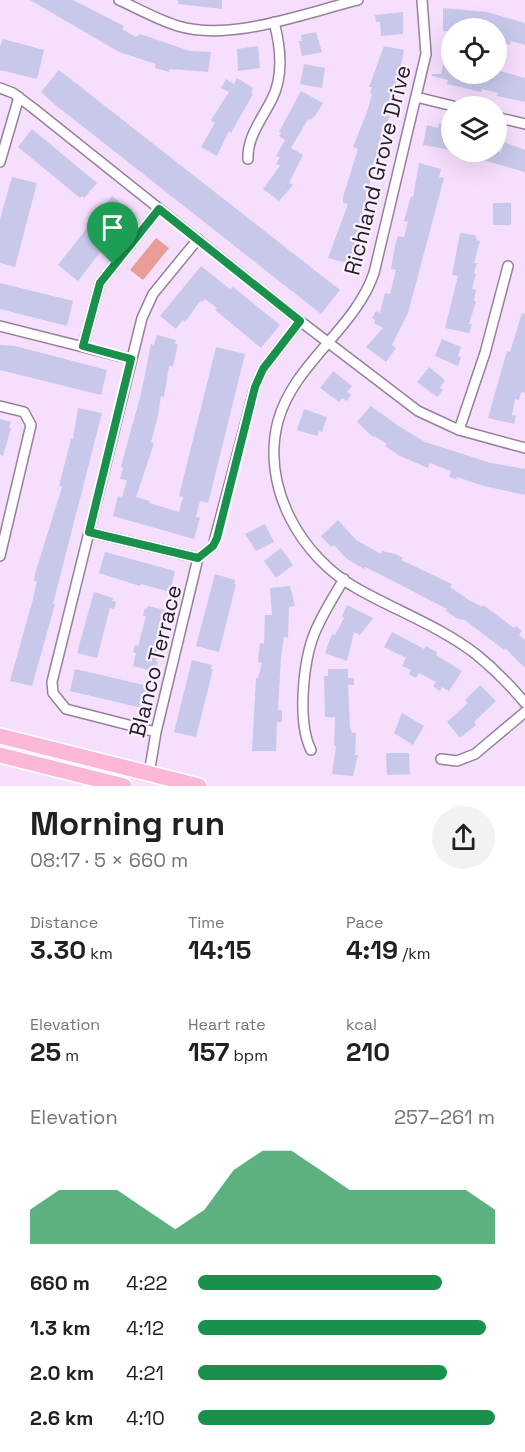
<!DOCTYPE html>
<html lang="en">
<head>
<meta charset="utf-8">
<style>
	:root { --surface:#fff; --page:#f2f2f2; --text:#202124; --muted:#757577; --accent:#19914c }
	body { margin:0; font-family:"Space Grotesk",sans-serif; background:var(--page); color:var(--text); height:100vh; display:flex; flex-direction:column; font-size:22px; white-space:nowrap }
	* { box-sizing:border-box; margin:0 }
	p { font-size:20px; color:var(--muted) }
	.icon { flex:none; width:33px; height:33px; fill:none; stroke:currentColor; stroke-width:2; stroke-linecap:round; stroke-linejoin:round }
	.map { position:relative; height:786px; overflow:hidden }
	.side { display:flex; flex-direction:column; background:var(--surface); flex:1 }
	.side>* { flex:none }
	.controls { position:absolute; left:441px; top:18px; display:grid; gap:12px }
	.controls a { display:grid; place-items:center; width:66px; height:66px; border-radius:50%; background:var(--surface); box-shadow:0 6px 24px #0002; font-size:30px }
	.pin { position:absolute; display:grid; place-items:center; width:51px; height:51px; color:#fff; margin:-62px -26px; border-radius:50% 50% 50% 0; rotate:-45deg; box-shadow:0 0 6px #0007 }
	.pin .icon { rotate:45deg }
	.round { display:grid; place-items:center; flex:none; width:63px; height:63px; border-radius:32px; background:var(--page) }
	.headline { display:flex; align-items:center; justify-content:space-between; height:102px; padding:0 30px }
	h1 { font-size:33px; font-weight:700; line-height:45px }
	.figures { display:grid; grid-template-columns:repeat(3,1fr); gap:9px; height:102px; padding:6px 30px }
	.figures div { display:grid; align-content:center }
	.figures b { font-size:26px; font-weight:700 }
	.figures small { font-size:16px; font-weight:400 }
	.figures p { font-size:16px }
	.chart { height:168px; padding:12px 30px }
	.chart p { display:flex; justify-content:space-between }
	.chart svg { width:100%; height:108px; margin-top:6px; fill:var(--accent); opacity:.7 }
	ul { padding:0 30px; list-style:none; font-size:20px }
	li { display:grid; grid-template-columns:96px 72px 1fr; align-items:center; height:45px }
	li i { height:15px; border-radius:8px; background:var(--accent) }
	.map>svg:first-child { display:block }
	.green { fill:#ea9d96 }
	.building { fill:#c8c8eb }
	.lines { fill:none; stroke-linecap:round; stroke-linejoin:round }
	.minor-casing { stroke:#96809c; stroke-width:12 }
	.primary-casing { stroke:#fff; stroke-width:18 }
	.minor { stroke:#fff; stroke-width:9 }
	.primary { stroke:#fab8d6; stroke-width:15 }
	.route-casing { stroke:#fff; stroke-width:12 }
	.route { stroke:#19914c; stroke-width:8 }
	.labels { text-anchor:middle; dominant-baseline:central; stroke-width:4.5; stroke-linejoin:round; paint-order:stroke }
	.street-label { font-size:22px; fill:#241c27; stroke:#fbf1fe }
</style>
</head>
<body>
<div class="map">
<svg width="525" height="786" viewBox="0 0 525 786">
	<rect width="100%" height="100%" fill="#f6defd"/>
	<path class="green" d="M 156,238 L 169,248 L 143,280 L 130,270 Z"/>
	<path class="building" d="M 30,0 L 73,0 L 124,26 L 122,29 L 136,37 L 140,34 L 190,51 L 211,52 L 208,72 L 170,69 L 169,72 L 155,68 L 156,64 L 119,52 Z
		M 178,0 L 222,0 L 222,9 L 178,4 Z
		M 443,8 L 487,12 L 525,23 L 525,45 L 511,41 L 510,45 L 500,42 L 501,38 L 496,37 L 496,28 L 452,28 L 452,31 L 443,31 Z
		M 403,12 L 403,34 L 381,36 L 380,22 L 376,22 L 375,15 Z
		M 316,32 L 322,52 L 302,56 L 299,41 L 302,41 L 301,35 Z
		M 3,39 L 44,50 L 37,79 L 0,70 L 0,46 Z
		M 258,46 L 260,68 L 238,71 L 237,49 Z
		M 384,46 L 404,50 L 403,57 L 389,106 L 387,115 L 390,115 L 386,127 L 384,126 L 359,226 L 361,227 L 351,264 L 328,258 L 348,204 L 343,203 L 343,197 L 358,149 L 353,147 L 367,112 L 372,94 L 370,93 L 372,87 L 369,87 Z
		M 445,57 L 452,59 L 452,74 L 496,74 L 496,70 L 525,78 L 525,102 L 497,96 L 498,93 L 482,89 L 481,92 L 447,84 L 448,80 L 432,76 L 432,74 L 441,74 Z
		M 304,64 L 325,68 L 322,88 L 300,84 Z
		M 59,70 L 340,290 L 321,314 L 53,103 L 41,92 Z
		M 237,78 L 253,88 L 251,93 L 253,94 L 231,133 L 229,131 L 217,156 L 201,147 L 215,123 L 211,120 L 229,92 L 221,88 L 226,79 L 234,84 Z
		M 301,91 L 323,103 L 315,116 L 310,120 L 308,119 L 291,148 L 303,155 L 289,183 L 293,185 L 279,201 L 263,189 L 280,166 L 276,164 L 280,157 L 276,156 L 285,140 L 279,136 L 281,133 L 279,132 Z
		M 439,123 L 452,126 L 452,150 L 423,145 L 427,125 L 438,128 Z
		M 32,129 L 97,183 L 84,198 L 82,196 L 80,198 L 18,147 Z
		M 504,142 L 525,150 L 525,172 L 462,154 L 462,152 L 501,152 Z
		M 419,163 L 441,169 L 439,177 L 444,178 L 408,313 L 392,345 L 396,348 L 386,362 L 366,347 L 383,328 L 374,323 L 375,320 L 372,318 L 376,311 L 380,313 L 385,293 L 390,294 L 396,270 L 391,269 L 395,246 L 398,236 L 404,237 L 408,222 L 404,221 L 411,196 L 413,197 Z
		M 12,177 L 37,183 L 15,267 L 0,263 L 0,219 Z
		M 112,196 L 131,212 L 78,281 L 58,265 Z
		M 493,203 L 511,203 L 511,225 L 493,225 Z
		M 460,233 L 475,235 L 477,240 L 480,241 L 474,263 L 477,263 L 474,273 L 476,274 L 472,289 L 476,290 L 474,301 L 476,301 L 469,324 L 472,324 L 469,333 L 445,328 L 458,276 L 452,275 Z
		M 201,266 L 230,289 L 233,287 L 280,325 L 261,348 L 215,310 L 217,308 L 205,299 L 202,302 L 200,301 L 185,322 L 183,320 L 176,329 L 160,316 Z
		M 0,283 L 73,301 L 67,326 L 0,309 Z
		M 522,313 L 525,314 L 525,393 L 521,392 L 519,400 L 515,399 L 512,415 L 516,416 L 514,424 L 488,418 L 507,351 L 510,352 Z
		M 157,335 L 176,340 L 175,344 L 178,344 L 173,366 L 169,366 L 164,397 L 161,396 L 158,416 L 151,442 L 154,443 L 136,497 L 150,501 L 149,503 L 179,512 L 183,497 L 179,496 L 216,347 L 245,354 L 209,500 L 208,503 L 200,501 L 196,517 L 200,518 L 194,539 L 113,516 L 118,496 L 122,498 L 127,480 L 120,479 L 123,468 L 121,466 L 141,394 L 151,344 L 154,345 Z
		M 442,339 L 461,347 L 458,356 L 461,357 L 458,366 L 435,356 Z
		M 0,345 L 15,346 L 107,370 L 101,395 L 0,370 Z
		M 429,367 L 445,380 L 440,388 L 443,390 L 437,397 L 417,382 Z
		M 333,371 L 352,386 L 347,392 L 351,395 L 347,401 L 342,398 L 339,402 L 320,388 Z
		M 371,406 L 400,427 L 425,442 L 491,463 L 525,469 L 525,495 L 484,486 L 457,477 L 456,479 L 449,477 L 451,471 L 430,463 L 428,468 L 398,455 L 385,446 L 387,444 L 374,436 L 373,437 L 357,422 Z
		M 78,408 L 102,413 L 53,604 L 55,604 L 52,615 L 32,686 L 10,681 L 33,599 L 37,582 L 34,581 L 35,574 L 62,487 L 59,486 L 71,439 L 73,439 Z
		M 304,409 L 327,417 L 322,432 L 319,431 L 317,436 L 297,430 Z
		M 0,419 L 11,422 L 9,428 L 11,428 L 3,456 L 0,455 Z
		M 338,520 L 356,540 L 381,554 L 382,551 L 395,554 L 403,558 L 401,560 L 452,584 L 450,587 L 469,600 L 482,607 L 483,605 L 514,628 L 516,626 L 522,631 L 519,635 L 525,640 L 525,668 L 505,648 L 504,650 L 465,620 L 458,619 L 446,611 L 447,609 L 391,580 L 365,567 L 364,569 L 347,559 L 334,545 L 331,547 L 321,536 Z
		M 265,524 L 274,542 L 256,551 L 245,534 Z
		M 281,548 L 293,565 L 276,578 L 264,561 Z
		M 105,552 L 175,571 L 170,592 L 141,584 L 140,586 L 99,573 Z
		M 215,574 L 235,580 L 234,584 L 236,584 L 219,652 L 196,646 Z
		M 290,586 L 295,606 L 289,607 L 288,638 L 284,637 L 281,657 L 278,710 L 282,710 L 282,722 L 277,722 L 276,751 L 252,751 L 256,678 L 258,678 L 262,663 L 258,662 L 259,651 L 260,643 L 264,644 L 265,615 L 272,615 L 270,588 Z
		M 94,592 L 113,598 L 112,601 L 116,602 L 114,609 L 110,608 L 97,658 L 77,653 Z
		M 347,605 L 373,618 L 360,635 L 354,632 L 347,661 L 325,653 L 330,639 L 332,634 L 335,635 L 344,618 L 342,616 Z
		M 148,606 L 169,611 L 156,661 L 158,662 L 156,672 L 133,666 L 136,653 L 133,652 L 135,645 L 138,646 L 146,616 L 143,616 L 145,608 L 147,609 Z
		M 392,632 L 424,649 L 426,646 L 437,652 L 436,655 L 462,671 L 449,691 L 442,687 L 440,691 L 433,686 L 436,682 L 419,673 L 416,678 L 409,674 L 411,670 L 402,666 L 406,658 L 384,647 Z
		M 192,660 L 212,665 L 211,669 L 213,669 L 196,737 L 174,732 Z
		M 75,669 L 144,685 L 143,688 L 147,689 L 142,708 L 70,691 Z
		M 328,669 L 348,669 L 348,678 L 354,678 L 354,685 L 348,685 L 350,727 L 352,733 L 356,733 L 355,755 L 358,755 L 353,776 L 332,774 L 336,746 L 334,746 L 335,717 L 325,717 L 324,676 L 328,676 Z
		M 480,685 L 496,701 L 474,722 L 476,725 L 460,738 L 447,722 L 468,703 L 465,700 Z
		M 402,713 L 424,726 L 413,745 L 394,733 Z
		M 386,753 L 409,753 L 410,774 L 387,775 Z"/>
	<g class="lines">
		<g class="minor-casing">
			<path id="minor" d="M 119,0 C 139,9 158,20 178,26 C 231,42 305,13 358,0
				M 422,0 L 426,54 L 374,273 C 355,329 294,363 278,421 C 261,486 300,557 358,589 C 397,611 441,627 477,655 C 494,669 511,686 525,703
				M 0,88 L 13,93 L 33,108 L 300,321 L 418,411 L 459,430 L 525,448
				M 416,97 L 453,106
				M 496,117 L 525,124
				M 248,159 C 247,137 262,119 272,99 C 284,75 281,48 274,22
				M 0,162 L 19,97
				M 0,326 L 131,359
				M 83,346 L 100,283 L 159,209
				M 0,406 L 24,412 L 31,425 L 0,556
				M 459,430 L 485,353 L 508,266
				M 89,532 L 198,558 L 213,546 L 255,387 L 263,369 L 300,321
				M 156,732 L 66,709 L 53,693 L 52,682 L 142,318 L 153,294 L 198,239
				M 311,750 C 297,722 303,661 315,632 C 323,613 334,596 344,579
				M 441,759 L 457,761 L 475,754 L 525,712
				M 149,774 L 156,732 L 198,558"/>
		</g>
		<g class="primary-casing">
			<path id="primary" d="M 0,736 L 199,786
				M 0,755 L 124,786"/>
		</g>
		<use href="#minor" class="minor"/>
		<use href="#primary" class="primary"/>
	</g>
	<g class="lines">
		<g class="route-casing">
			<path id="route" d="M 159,209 L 300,321 L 263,369 L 255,387 L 217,538 L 213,546 L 198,558 L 89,532 L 131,359 L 83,346 L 100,283 Z"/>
		</g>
		<use href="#route" class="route"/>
	</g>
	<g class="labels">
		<g class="street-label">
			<text transform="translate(377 170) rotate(-76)">Richland Grove Drive</text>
			<text transform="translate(155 661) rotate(-76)">Blanco Terrace</text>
		</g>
	</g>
</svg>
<div class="controls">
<a><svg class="icon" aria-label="locate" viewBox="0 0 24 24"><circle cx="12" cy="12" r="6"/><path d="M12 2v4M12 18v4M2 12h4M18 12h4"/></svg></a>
<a><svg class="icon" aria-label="layers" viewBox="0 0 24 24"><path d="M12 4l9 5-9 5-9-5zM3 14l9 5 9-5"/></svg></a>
</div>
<div class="pin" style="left:113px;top:264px;background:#1e9e55"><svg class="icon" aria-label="arrive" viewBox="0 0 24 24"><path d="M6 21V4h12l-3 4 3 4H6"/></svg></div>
</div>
<section class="side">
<div class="headline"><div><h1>Morning run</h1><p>08:17 · 5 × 660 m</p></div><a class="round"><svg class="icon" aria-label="share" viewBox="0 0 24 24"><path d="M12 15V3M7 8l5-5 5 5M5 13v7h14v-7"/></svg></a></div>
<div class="figures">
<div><p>Distance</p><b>3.30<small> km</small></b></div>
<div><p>Time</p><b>14:15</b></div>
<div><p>Pace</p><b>4:19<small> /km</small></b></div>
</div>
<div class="figures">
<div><p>Elevation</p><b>25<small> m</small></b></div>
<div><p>Heart rate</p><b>157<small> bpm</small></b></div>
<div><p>kcal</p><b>210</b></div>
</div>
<div class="chart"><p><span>Elevation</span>257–261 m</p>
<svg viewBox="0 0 160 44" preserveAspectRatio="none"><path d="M0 44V30L10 22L20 22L30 22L40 30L50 38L60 30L70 14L80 6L90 6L100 14L110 22L120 22L130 22L140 22L150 22L160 30V44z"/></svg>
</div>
<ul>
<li><b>660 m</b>4:22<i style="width:82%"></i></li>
<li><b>1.3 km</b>4:12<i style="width:97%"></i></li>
<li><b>2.0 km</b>4:21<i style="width:84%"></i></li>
<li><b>2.6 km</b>4:10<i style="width:100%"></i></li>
</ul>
</section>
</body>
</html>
